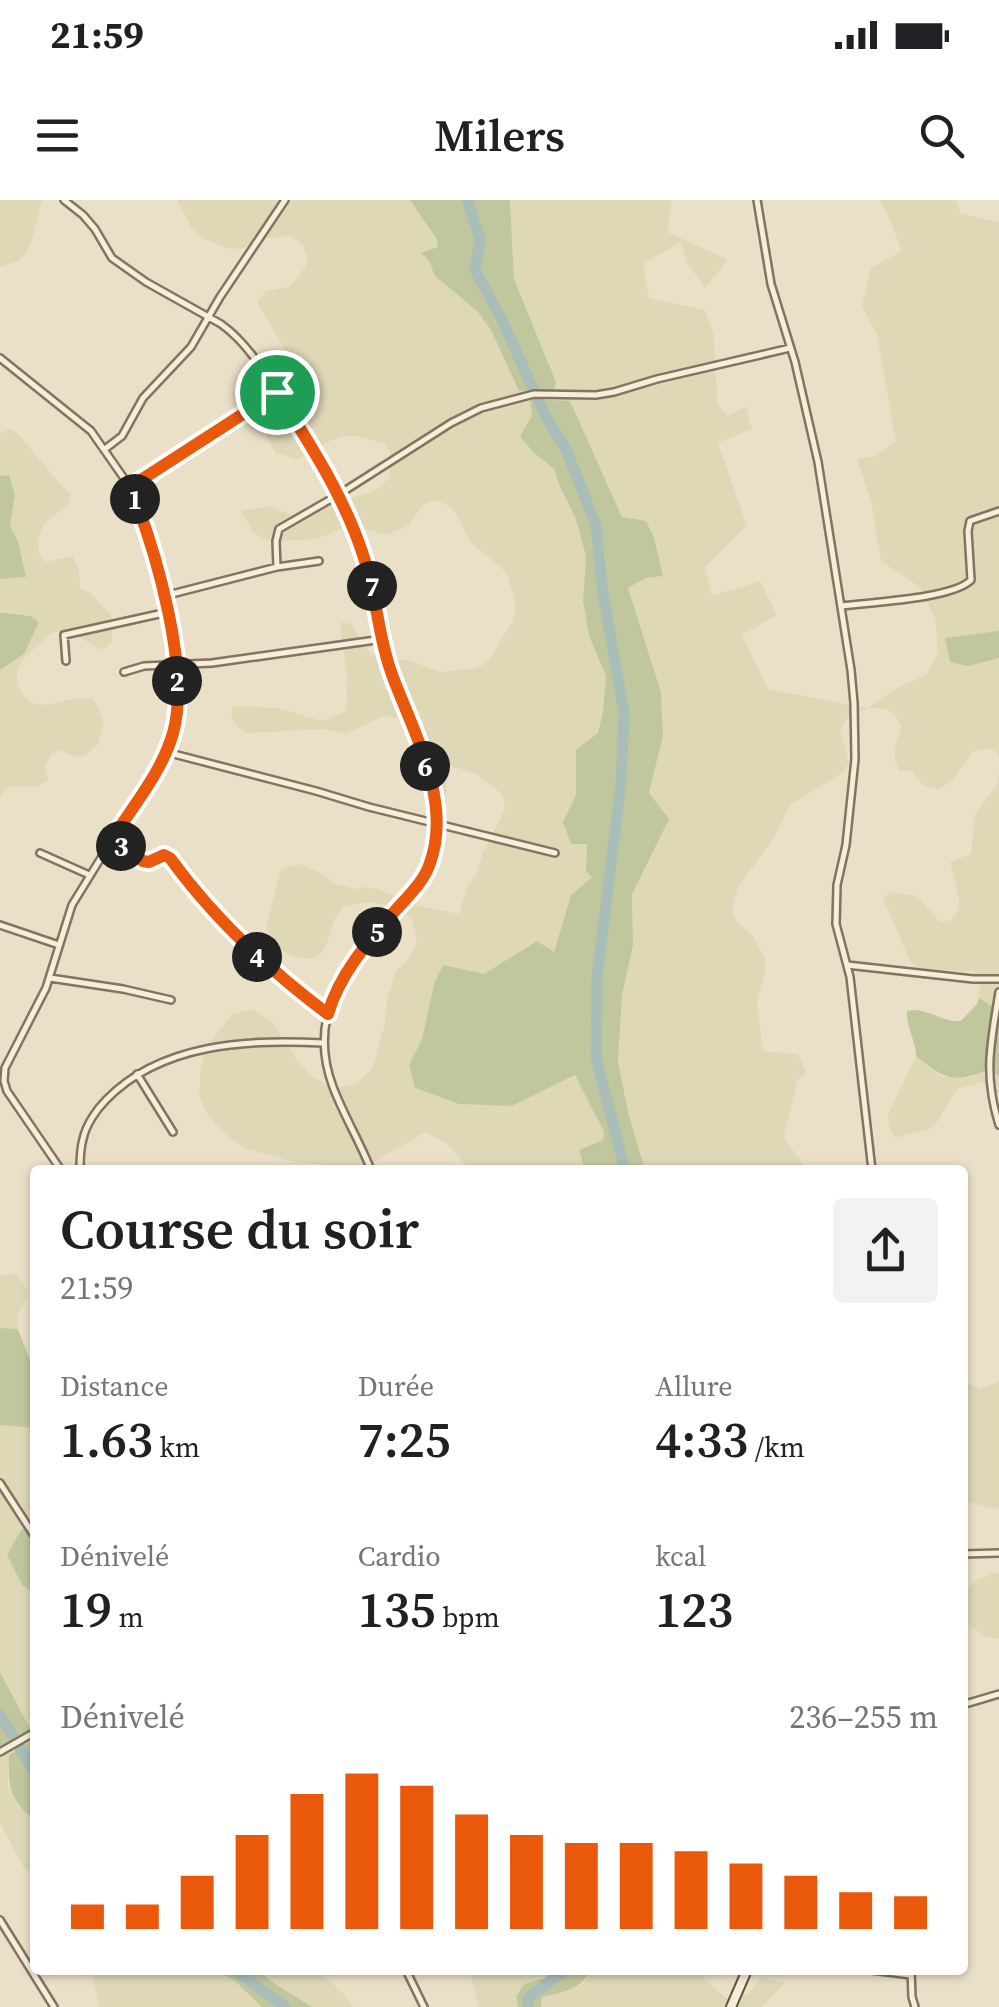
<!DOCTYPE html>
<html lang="fr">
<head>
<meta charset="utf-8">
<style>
	:root { --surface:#fff; --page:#f2f2f2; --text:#202124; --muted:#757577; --accent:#ea580c }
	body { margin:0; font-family:"Source Serif 4",serif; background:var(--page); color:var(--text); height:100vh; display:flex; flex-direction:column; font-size:38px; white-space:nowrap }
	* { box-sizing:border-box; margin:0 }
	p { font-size:32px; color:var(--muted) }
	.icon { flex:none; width:55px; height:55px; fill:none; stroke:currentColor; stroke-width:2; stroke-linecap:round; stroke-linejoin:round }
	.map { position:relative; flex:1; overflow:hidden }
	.details { position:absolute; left:30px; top:965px; width:938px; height:810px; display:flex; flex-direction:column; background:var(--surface); border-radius:10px; box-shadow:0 2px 8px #0004 }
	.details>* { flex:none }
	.pin { position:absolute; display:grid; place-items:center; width:85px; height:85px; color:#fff; margin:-42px; border:5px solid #fff; border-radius:50%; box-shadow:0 2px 10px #0007 }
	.km { position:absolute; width:50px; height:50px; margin:-25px; border-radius:50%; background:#222; color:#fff; font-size:28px; line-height:50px; text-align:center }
	.round { display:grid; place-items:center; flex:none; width:105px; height:105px; border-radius:10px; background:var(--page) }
	.headline { display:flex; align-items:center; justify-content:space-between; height:170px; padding:0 30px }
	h1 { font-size:55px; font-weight:600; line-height:75px }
	.stats { display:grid; grid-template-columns:repeat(3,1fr); gap:15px; height:170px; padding:10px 30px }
	.stats div { display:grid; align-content:center }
	.stats b { font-size:50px; font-weight:600 }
	.stats small { font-size:28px; font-weight:400 }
	.stats p { font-size:28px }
	.chart { height:280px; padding:20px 30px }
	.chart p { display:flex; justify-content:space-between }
	.chart svg { width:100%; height:180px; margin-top:10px; stroke:var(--accent); stroke-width:6 }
	.status { display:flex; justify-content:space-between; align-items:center; height:70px; padding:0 50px; background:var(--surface); direction:ltr }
	.status svg { height:28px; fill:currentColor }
	header { display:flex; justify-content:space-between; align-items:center; height:130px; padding:0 30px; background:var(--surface); font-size:45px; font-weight:600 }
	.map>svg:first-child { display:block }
	.farmland { fill:#ded8b7 }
	.green { fill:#c1c79d }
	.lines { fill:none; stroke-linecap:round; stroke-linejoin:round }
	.river { stroke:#a9beb8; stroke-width:11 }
	.street-casing { stroke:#84735f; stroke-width:10 }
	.secondary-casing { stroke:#665442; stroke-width:12 }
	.street { stroke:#f5eedb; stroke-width:5 }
	.secondary { stroke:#f5eedb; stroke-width:8 }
	.route-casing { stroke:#fff; stroke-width:20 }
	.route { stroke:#ea580c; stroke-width:12 }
</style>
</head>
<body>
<div class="status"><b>21:59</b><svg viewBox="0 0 49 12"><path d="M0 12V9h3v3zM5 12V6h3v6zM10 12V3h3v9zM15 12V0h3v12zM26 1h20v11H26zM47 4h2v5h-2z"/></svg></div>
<header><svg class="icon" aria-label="menu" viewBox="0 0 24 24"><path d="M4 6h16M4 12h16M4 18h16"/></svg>Milers<svg class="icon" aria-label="search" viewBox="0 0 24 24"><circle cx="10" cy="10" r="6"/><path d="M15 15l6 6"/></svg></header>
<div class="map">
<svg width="999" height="1807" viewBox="0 0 999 1807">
	<rect width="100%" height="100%" fill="#eae0c8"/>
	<path class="farmland" d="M 0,0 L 42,0 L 32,40 L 27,52 L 19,61 L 0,67 Z
		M 177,0 L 410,0 L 436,38 L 439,48 L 422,54 L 430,62 L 434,75 L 478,112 L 491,130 L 519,191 L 553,190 L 556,182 L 514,79 L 510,0 L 672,0 L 667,32 L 728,60 L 705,88 L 687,63 L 681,42 L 643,64 L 649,98 L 705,110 L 714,136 L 717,203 L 727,216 L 746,206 L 752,229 L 718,243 L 747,326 L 705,367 L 712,396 L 760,381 L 777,415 L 742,435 L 768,489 L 867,508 L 901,486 L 926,475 L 938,452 L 935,418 L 920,387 L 881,361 L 871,301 L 857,259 L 876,256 L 896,241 L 877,135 L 862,106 L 871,68 L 902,51 L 887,13 L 879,0 L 956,0 L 961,14 L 999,22 L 999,558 L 997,552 L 986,548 L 973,552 L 951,582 L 939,589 L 923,585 L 911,571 L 899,571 L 895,560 L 895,548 L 901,527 L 896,516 L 887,509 L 867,508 L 847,518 L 840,529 L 849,562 L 844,572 L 790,605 L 774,638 L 738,687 L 732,710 L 736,721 L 753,736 L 764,756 L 766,767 L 757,802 L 763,851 L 798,854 L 806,872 L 797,881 L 784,937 L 807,970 L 645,970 L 628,912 L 618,861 L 622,796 L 633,745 L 632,694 L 653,648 L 649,593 L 663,536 L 661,492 L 628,388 L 646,378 L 662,376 L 622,317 L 570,201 L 532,216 L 533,252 L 554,269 L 560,287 L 575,317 L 586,356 L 583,401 L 589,436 L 606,475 L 603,511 L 598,533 L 576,550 L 576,595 L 563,622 L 587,643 L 586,670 L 593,676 L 571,695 L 554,752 L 537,741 L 484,774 L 434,784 L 422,839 L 409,866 L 415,888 L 459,904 L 512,906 L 576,875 L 604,932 L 604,940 L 579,950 L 585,970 L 470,970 L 447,944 L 425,932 L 369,965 L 343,967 L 295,962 L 244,948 L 224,933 L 208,916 L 199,896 L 200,874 L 204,850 L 232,814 L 253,809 L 273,823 L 297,860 L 313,877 L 334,889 L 357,883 L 373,868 L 385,823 L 387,800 L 396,771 L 405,764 L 417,743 L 413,721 L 399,707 L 369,702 L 343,707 L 333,722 L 327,744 L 321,754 L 311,759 L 292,756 L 278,749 L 266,728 L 281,669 L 301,664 L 325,675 L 333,683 L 355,689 L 366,687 L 377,689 L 420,706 L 459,714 L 468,685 L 476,675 L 483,652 L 505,609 L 503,596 L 495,588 L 476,574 L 449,565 L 445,596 L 436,588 L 428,576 L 426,552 L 414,524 L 385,515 L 346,534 L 322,529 L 247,533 L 238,527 L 231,517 L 233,506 L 277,508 L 322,521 L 346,511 L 347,479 L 340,422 L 352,424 L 364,446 L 371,454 L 383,459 L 408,460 L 440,472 L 474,468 L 485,464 L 493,454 L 512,422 L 515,410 L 515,400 L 508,377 L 501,367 L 471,343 L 455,312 L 445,304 L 434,300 L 423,305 L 409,325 L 387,335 L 358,327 L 346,327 L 317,339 L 276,341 L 263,339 L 253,332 L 241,311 L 269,306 L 299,318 L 310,318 L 317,308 L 338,298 L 349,299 L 371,292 L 380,287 L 389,278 L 392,255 L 385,244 L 356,236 L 343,236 L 330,241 L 297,260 L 275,252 L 267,237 L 265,213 L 257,192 L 256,180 L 264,172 L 285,161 L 285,149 L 257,102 L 267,90 L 290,87 L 305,67 L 307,57 L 303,45 L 291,36 L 266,38 L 243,48 L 230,49 L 204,39 L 192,29 Z
		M 10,229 L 19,235 L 62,286 L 71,294 L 68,305 L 47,321 L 41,330 L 38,342 L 39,353 L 46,362 L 72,356 L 78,366 L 81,389 L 92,394 L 112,417 L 112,442 L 102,450 L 79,437 L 63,431 L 51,433 L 22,460 L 17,472 L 17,485 L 23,495 L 32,503 L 45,505 L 79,498 L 92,499 L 99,508 L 104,523 L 97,545 L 85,556 L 74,557 L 62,550 L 51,554 L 45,566 L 48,580 L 37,587 L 12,586 L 3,592 L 0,596 L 0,470 L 24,454 L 30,416 L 0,411 L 0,379 L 25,377 L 18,342 L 10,326 L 15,295 L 9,275 L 0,276 L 0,233 Z
		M 999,571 L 999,807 L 990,805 L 979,798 L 980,781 L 973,771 L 922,770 L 911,763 L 883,698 L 892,692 L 917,696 L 940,722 L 951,720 L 958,711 L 959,698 L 950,662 L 971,654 L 975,614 L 997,585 Z
		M 916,856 L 942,877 L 967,878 L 988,870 L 999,876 L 999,894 L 983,882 L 957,889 L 938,921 L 930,929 L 895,938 L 889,927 L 888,915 Z
		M 16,1073 L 24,1084 L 28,1095 L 17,1117 L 18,1129 L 0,1128 L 0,1076 Z
		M 999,1181 L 999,1308 L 995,1309 L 963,1301 L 962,1184 L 970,1184 L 980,1189 Z
		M 0,1225 L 35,1228 L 35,1317 L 20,1332 L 22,1385 L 35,1394 L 35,1545 L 29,1542 L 9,1555 L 8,1584 L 17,1604 L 35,1620 L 35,1675 L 24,1668 L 0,1623 L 0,1546 L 24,1534 L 30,1527 L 0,1472 Z
		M 993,1373 L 999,1373 L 999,1439 L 984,1436 L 963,1420 L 963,1399 L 973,1382 Z
		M 92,1770 L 216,1770 L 235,1781 L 262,1807 L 99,1807 Z
		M 258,1770 L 312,1770 L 326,1778 L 343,1793 L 353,1807 L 312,1807 L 271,1781 Z
		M 469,1770 L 552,1770 L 544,1777 L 524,1784 L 516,1796 L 518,1807 L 479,1807 Z
		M 591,1770 L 702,1770 L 704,1779 L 727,1799 L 748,1794 L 762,1777 L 784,1783 L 762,1807 L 541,1807 L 542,1797 L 565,1792 L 584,1783 Z"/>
	<path class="green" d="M 410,0 L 510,0 L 514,79 L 556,182 L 554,190 L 519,191 L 491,130 L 478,112 L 434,75 L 430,62 L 421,53 L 438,47 L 436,38 Z
		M 530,199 L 570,201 L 622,317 L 646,321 L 654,338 L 663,376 L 646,378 L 628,388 L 661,492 L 663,536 L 649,593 L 669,619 L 632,694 L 633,745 L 622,796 L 618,861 L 628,912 L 645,970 L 585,970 L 579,950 L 603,940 L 604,932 L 575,875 L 512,906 L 459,904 L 415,888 L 409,865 L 422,839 L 434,784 L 443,765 L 484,774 L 537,741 L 554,752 L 571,695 L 592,677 L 586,671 L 587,644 L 571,644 L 563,622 L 576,595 L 576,550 L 598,533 L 603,511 L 606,476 L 589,436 L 583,401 L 586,356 L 575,317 L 560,287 L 554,269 L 533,252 L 520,236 L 532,216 Z
		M 9,275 L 15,295 L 10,326 L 18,342 L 26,377 L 0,379 L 0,276 Z
		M 0,412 L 30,416 L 39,422 L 24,454 L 0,470 Z
		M 999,431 L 999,458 L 968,466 L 950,462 L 945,438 Z
		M 979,798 L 990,805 L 999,807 L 999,876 L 988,870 C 952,884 945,879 916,856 C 916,840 906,828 907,811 C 926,806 941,823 961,821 L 977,804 Z
		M 0,1128 L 18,1129 L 35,1173 L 35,1228 L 0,1225 Z
		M 35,1317 L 35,1394 L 22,1385 L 7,1355 L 20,1332 Z
		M 0,1472 L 30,1528 L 24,1534 L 0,1546 Z
		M 29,1542 L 35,1545 L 35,1620 C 9,1600 8,1586 9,1555 Z
		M 216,1770 L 258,1770 L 271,1781 L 312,1807 L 262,1807 L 235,1781 Z
		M 552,1770 L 591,1770 C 579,1791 564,1792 542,1797 L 541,1807 L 518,1807 L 516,1796 L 524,1784 L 544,1778 Z"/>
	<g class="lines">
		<path class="river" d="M 467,0 L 480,39 L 475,70 L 501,118 L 546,217 L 566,249 L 596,325 L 602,388 L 624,513 L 621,582 L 597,777 L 596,858 L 625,970
			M 0,1515 L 35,1573
			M 235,1770 L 285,1807
			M 528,1807 L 528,1798 L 565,1770"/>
		<g class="street-casing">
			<path id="street" d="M 64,0 L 83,15 L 95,29 L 112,58 L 146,82 L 221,124 C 246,142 262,168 278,194 C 318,258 356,317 374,392 C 381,421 383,452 394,481 C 412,527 444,591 436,641 C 431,673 410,693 389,717 C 345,770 306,815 333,887 C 344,916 360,942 371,970
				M 757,0 L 771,84 L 795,162 L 818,262 L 851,470 L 854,503 L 855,559 L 846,645 L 837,685 L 836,724 L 850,777 L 872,970
				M 0,158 L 91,231 L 130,287 L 157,365 L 172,429 L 177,474 L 176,521 L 166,552 L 72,705 L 46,788 L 5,868 L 4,881 L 7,891 L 61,970
				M 105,249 L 122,236 L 143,198 L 191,147 L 220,97 L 285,0
				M 130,287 L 277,191
				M 277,367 L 319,361
				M 164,396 L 277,367 L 276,341 L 279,329 L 338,295 L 451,223 L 481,208 L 534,194 L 596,195 L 614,192 L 657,179 L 790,148
				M 842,406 C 871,402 952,399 971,380 L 968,331 L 970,321 L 999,311
				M 66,461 L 64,435 L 168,412
				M 124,472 L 144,466 L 212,463 L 383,439
				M 166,552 L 316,591 L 369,607 L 555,653
				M 112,639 L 143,661 L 149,661 L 165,655 L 170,658 C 214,720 268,769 328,814
				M 40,653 L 87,674
				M 0,725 L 59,745
				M 847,765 L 973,779 L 999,779
				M 50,778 L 123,789 L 171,800
				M 999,792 C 991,843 983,873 999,925
				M 137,874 L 173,932
				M 80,970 C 80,960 80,949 83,939 C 86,925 96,910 106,900 C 161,843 249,839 323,843
				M 0,1283 L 35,1337
				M 962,1354 L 999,1353
				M 962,1505 L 999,1494
				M 0,1552 L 35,1532
				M 0,1720 L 54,1807
				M 406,1770 L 424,1807
				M 871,1770 L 911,1775
				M 911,1770 L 912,1797 L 915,1807"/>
		</g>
		<g class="secondary-casing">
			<path id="secondary" d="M 731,1807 L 747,1770"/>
		</g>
		<use href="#street" class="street"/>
		<use href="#secondary" class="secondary"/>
	</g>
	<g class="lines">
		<g class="route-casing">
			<path id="route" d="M 277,192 C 311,246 346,299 365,361 C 377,400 379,442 394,480 C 415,535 452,603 430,663 C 424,682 407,697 394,712 C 367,743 339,775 328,814 C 268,769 215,720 170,658 L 164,655 L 149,662 L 143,661 L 112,639 C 133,606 162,572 173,533 C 191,470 155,347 130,287 Z"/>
		</g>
		<use href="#route" class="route"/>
	</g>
</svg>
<div class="pin" style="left:277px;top:192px;background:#1e9e55"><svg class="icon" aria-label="arrive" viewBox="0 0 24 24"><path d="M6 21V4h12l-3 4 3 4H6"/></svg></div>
<b class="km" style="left:135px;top:299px">1</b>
<b class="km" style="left:177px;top:481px">2</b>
<b class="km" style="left:121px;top:646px">3</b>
<b class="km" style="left:257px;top:757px">4</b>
<b class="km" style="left:377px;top:732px">5</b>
<b class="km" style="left:425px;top:566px">6</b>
<b class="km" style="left:372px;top:386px">7</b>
<section class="details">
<div class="headline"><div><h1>Course du soir</h1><p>21:59</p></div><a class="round"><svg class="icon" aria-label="share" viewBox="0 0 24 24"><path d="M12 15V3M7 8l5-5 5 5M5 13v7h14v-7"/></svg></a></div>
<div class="stats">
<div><p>Distance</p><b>1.63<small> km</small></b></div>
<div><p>Durée</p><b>7:25</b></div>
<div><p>Allure</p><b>4:33<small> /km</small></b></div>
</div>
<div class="stats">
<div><p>Dénivelé</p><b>19<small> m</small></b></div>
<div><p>Cardio</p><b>135<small> bpm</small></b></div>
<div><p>kcal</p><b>123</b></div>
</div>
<div class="chart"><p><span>Dénivelé</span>236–255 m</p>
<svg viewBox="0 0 160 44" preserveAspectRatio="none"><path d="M5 44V38M15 44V38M25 44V31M35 44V21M45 44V11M55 44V6M65 44V9M75 44V16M85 44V21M95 44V23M105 44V23M115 44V25M125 44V28M135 44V31M145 44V35M155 44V36"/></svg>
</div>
</section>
</div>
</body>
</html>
